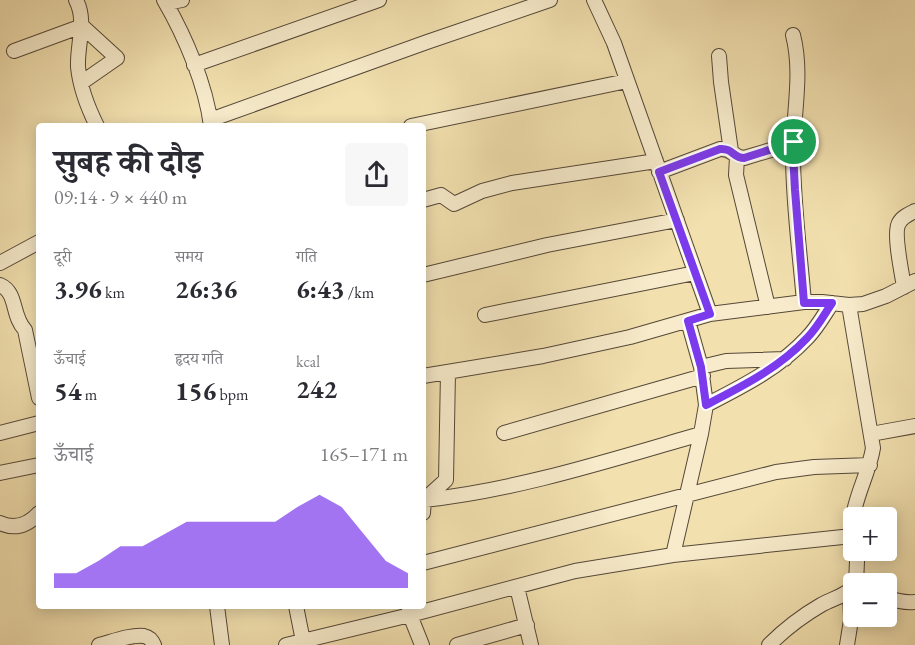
<!DOCTYPE html>
<html lang="hi">
<head>
<meta charset="utf-8">
<style>
	:root { --surface:#fff; --page:#f7f7f7; --text:#2b2b33; --muted:#7c7c81; --accent:#7c3aed }
	body { margin:0; font-family:"EB Garamond","Noto Serif Devanagari",serif; background:var(--page); color:var(--text); height:100vh; display:flex; flex-direction:column; font-size:22px; white-space:nowrap }
	* { box-sizing:border-box; margin:0 }
	p { font-size:20px; color:var(--muted) }
	.icon { flex:none; width:33px; height:33px; fill:none; stroke:currentColor; stroke-width:2; stroke-linecap:round; stroke-linejoin:round }
	.map { position:relative; flex:1; overflow:hidden }
	.details { position:absolute; left:36px; top:123px; width:390px; height:486px; display:flex; flex-direction:column; background:var(--surface); border-radius:6px; box-shadow:0 3px 15px #0003 }
	.details>* { flex:none }
	.tools { position:absolute; left:843px; top:507px; display:grid; gap:12px }
	.tools a { display:grid; place-items:center; width:54px; height:54px; border-radius:6px; background:var(--surface); box-shadow:0 3px 15px #0003; font-size:30px }
	.pin { position:absolute; display:grid; place-items:center; width:51px; height:51px; color:#fff; margin:-26px; border:3px solid #fff; border-radius:50%; box-shadow:0 2px 6px #0007 }
	.round { display:grid; place-items:center; flex:none; width:63px; height:63px; border-radius:6px; background:var(--page) }
	.summary { display:flex; align-items:center; justify-content:space-between; height:102px; padding:0 18px }
	h1 { font-size:33px; font-weight:700; line-height:45px }
	.figures { display:grid; grid-template-columns:repeat(3,1fr); gap:9px; height:102px; padding:6px 18px }
	.figures div { display:grid; align-content:center }
	.figures b { font-size:26px; font-weight:700 }
	.figures small { font-size:16px; font-weight:400 }
	.figures p { font-size:16px }
	.chart { height:168px; padding:12px 18px }
	.chart p { display:flex; justify-content:space-between }
	.chart svg { width:100%; height:108px; margin-top:6px; fill:var(--accent); opacity:.7 }
	.map>svg:first-child { display:block }
	.lines { fill:none; stroke-linecap:round; stroke-linejoin:round }
	.minor-casing { stroke:#554838; stroke-width:16 }
	.minor { stroke:#f7ebcb; stroke-width:14 }
	.route-casing { stroke:#fff; stroke-width:12 }
	.route { stroke:#7c3aed; stroke-width:8 }
</style>
</head>
<body>
<div class="map">
<svg width="915" height="645" viewBox="0 0 915 645">
	<rect width="100%" height="100%" fill="#f2e0af"/>
	<filter id="stains"><feTurbulence type="fractalNoise" baseFrequency=".00333" numOctaves="4"/><feColorMatrix values="0 0 0 0 .2 0 0 0 0 .09 0 0 0 0 .02 0 0 0 .5 -.17"/></filter>
	<radialGradient id="worn" r=".72"><stop offset=".6" stop-color="#630" stop-opacity="0"/><stop offset="1" stop-color="#630" stop-opacity=".3"/></radialGradient>
	<g class="lines">
		<g class="minor-casing">
			<path id="minor" d="M 76,0 C 87,21 77,44 78,67 C 80,87 88,108 97,126
				M 164,0 C 185,36 206,85 211,126
				M 594,0 L 614,43 L 710,314
				M 166,3 L 182,0
				M 793,35 C 803,74 793,114 793,155 C 793,203 800,254 804,302
				M 14,51 L 82,26 L 117,58 L 81,83
				M 719,56 L 721,82 L 731,151
				M 194,65 L 379,0
				M 210,120 L 427,42 L 550,0
				M 411,126 L 627,81
				M 737,157 L 736,175 L 768,307
				M 659,172 L 720,149 C 733,148 733,158 744,158 L 794,143
				M 423,200 L 441,195 L 454,204 L 482,191 L 512,183 L 656,161
				M 0,263 L 39,242
				M 423,275 L 547,245 L 677,220
				M 0,285 C 18,293 11,315 25,330 L 39,398
				M 904,287 C 902,274 893,232 899,223 C 902,217 909,214 915,211
				M 849,305 L 873,448 C 868,480 846,509 854,543
				M 485,315 L 695,273
				M 701,367 L 726,361 L 785,359
				M 423,376 L 543,356 L 630,337 L 710,314 L 804,302 L 822,302 L 849,305 L 863,304 L 886,296 L 915,281
				M 706,405 C 743,386 779,368 807,338 C 817,328 824,315 832,303
				M 0,433 L 39,423
				M 504,433 L 703,376
				M 871,434 L 915,426
				M 0,473 L 39,465
				M 424,500 C 518,490 610,460 701,434
				M 423,513 L 424,500 L 446,480 L 448,372
				M 0,523 C 15,530 28,525 39,513
				M 855,550 L 857,561 L 856,584
				M 673,555 L 701,434 L 706,405 L 701,367 L 688,321
				M 423,563 L 776,472 L 814,467 L 870,465
				M 517,587 L 531,645
				M 886,597 C 896,601 904,603 915,602
				M 217,606 L 222,645
				M 296,606 L 303,641
				M 409,608 L 410,615 L 422,645
				M 99,645 C 111,642 132,634 144,636 C 149,637 152,640 154,645
				M 286,645 L 410,615 L 575,571 L 673,555 L 852,536
				M 457,645 L 527,625
				M 769,645 C 785,629 802,616 821,605 C 831,599 846,596 854,586
				M 847,645 L 851,620 L 850,591"/>
		</g>
		<use href="#minor" class="minor"/>
	</g>
	<g class="lines">
		<g class="route-casing">
			<path id="route" d="M 794,142 L 793,153 L 795,190 L 804,303 L 832,303 C 824,315 817,328 807,338 C 779,368 743,386 706,405 L 701,367 L 688,321 L 710,314 L 659,172 L 720,149 C 733,148 733,158 744,158 Z"/>
		</g>
		<use href="#route" class="route"/>
	</g>
	<rect width="100%" height="100%" filter="url(#stains)"/>
	<rect width="100%" height="100%" fill="url(#worn)"/>
</svg>
<div class="tools">
<a>+</a>
<a>−</a>
</div>
<div class="pin" style="left:794px;top:142px;background:#1e9e55"><svg class="icon" aria-label="arrive" viewBox="0 0 24 24"><path d="M6 21V4h12l-3 4 3 4H6"/></svg></div>
<section class="details">
<div class="summary"><div><h1>सुबह की दौड़</h1><p>09:14 · 9 × 440 m</p></div><a class="round"><svg class="icon" aria-label="share" viewBox="0 0 24 24"><path d="M12 15V3M7 8l5-5 5 5M5 13v7h14v-7"/></svg></a></div>
<div class="figures">
<div><p>दूरी</p><b>3.96<small> km</small></b></div>
<div><p>समय</p><b>26:36</b></div>
<div><p>गति</p><b>6:43<small> /km</small></b></div>
</div>
<div class="figures">
<div><p>ऊँचाई</p><b>54<small> m</small></b></div>
<div><p>हृदय गति</p><b>156<small> bpm</small></b></div>
<div><p>kcal</p><b>242</b></div>
</div>
<div class="chart"><p><span>ऊँचाई</span>165–171 m</p>
<svg viewBox="0 0 160 44" preserveAspectRatio="none"><path d="M0 44V38L10 38L20 33L30 27L40 27L50 22L60 17L70 17L80 17L90 17L100 17L110 11L120 6L130 11L140 22L150 33L160 38V44z"/></svg>
</div>
</section>
</div>
</body>
</html>
